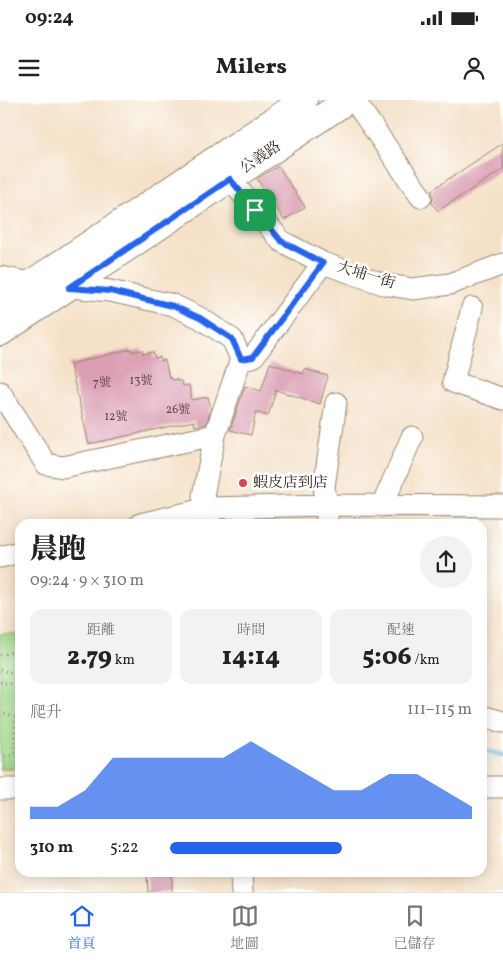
<!DOCTYPE html>
<html lang="zh-TW">
<head>
<meta charset="utf-8">
<style>
	:root { --surface:#fff; --page:#f2f2f2; --text:#222; --muted:#767676; --line:#e0e0e0; --accent:#2563eb }
	body { margin:0; font-family:Vollkorn,"Noto Serif TC",serif; background:var(--page); color:var(--text); height:100vh; display:flex; flex-direction:column; font-size:19px; white-space:nowrap }
	* { box-sizing:border-box; margin:0 }
	p { font-size:16px; color:var(--muted) }
	.icon { flex:none; width:28px; height:28px; fill:none; stroke:currentColor; stroke-width:2; stroke-linecap:round; stroke-linejoin:round }
	.map { position:relative; flex:1; overflow:hidden }
	.sheet { position:absolute; left:15px; top:419px; width:472px; height:358px; display:flex; flex-direction:column; background:var(--surface); border-radius:15px; box-shadow:0 2px 12px #0003 }
	.sheet>* { flex:none }
	.pin { position:absolute; display:grid; place-items:center; width:42px; height:42px; color:#fff; margin:-21px; border-radius:10px; box-shadow:0 2px 8px #0006 }
	.round { display:grid; place-items:center; flex:none; width:52px; height:52px; border-radius:26px; background:var(--page) }
	.overview { display:flex; align-items:center; justify-content:space-between; height:85px; padding:0 15px }
	h1 { font-size:28px; font-weight:800; line-height:38px }
	.metrics { display:grid; grid-template-columns:repeat(3,1fr); gap:8px; height:85px; padding:5px 15px }
	.metrics div { display:grid; align-content:center; border-radius:12px; background:var(--page); text-align:center }
	.metrics b { font-size:25px; font-weight:800 }
	.metrics small { font-size:14px; font-weight:400 }
	.metrics p { font-size:14px }
	.chart { height:140px; padding:10px 15px }
	.chart p { display:flex; justify-content:space-between }
	.chart svg { width:100%; height:90px; margin-top:5px; fill:var(--accent); opacity:.7 }
	ul { padding:0 15px; list-style:none; font-size:16px }
	li { display:grid; grid-template-columns:80px 60px 1fr; align-items:center; height:38px }
	li i { height:12px; border-radius:6px; background:var(--accent) }
	.status { display:flex; justify-content:space-between; align-items:center; height:35px; padding:0 25px; background:var(--surface); direction:ltr }
	.status svg { height:14px; fill:currentColor }
	header { display:flex; justify-content:space-between; align-items:center; height:65px; padding:0 15px; background:var(--surface); font-size:22px; font-weight:800 }
	.tab-bar { display:flex; justify-content:space-around; align-items:center; height:70px; border-top:1px solid var(--line); background:var(--surface); font-size:14px; color:var(--muted) }
	.tab-bar a { display:grid; justify-items:center; gap:2px }
	.tab-bar .on { color:var(--accent) }
	.map>svg:first-child { display:block }
	.green { fill:#a0d98c; stroke:#6e8255 }
	.lines { fill:none; stroke-linecap:round; stroke-linejoin:round }
	.stream { stroke:#5eb7db; stroke-width:4.5 }
	.building { fill:#db9eb3 }
	.minor-casing { stroke:#988672; stroke-width:23 }
	.major-casing { stroke:#988672; stroke-width:28 }
	.path { stroke:#988672; stroke-width:2.5; stroke-dasharray:1 4; stroke-linecap:butt }
	.minor { stroke:#fff; stroke-width:21 }
	.major { stroke:#fff; stroke-width:26 }
	.route-casing { stroke:#fff; stroke-width:10 }
	.route { stroke:#2563eb; stroke-width:6 }
	.poi-dot { fill:#d1495b; stroke:#fff; stroke-width:2 }
	.labels { text-anchor:middle; dominant-baseline:central; stroke-width:5; stroke-linejoin:round; paint-order:stroke }
	.number-label { font-size:12px; fill:#634743 }
	.street-label { font-size:15px; fill:#3b2a1e; stroke:#fff }
	.poi-label { font-size:15px; fill:#3b2a1e; stroke:#fff; text-anchor:start }
</style>
</head>
<body>
<div class="status"><b>09:24</b><svg viewBox="0 0 49 12"><path d="M0 12V9h3v3zM5 12V6h3v6zM10 12V3h3v9zM15 12V0h3v12zM26 1h20v11H26zM47 4h2v5h-2z"/></svg></div>
<header><svg class="icon" aria-label="menu" viewBox="0 0 24 24"><path d="M4 6h16M4 12h16M4 18h16"/></svg>Milers<svg class="icon" aria-label="person" viewBox="0 0 24 24"><circle cx="12" cy="8" r="4"/><path d="M4 21q1-7 8-7t8 7"/></svg></header>
<div class="map">
<svg width="503" height="792" viewBox="0 0 503 792">
	<rect width="100%" height="100%" fill="#fff"/>
	<filter id="ink" filterUnits="userSpaceOnUse"><feTurbulence type="fractalNoise" baseFrequency=".02" numOctaves="2"/><feDisplacementMap in="SourceGraphic" scale="10" xChannelSelector="R" yChannelSelector="G"/><feConvolveMatrix kernelMatrix="1 2 1 2 8 2 1 2 1" color-interpolation-filters="sRGB"/></filter>
	<filter id="wash" filterUnits="userSpaceOnUse"><feTurbulence type="fractalNoise" baseFrequency=".0096" numOctaves="4" result="noise"/><feDisplacementMap in="SourceGraphic" scale="20" xChannelSelector="R" yChannelSelector="G"/><feGaussianBlur stdDeviation="1.12" result="paint"/><feColorMatrix in="noise" values="0 0 0 0 0 0 0 0 0 0 0 0 0 0 0 0 0 1.4 0 .05"/><feComposite in="paint" operator="in"/></filter>
	<g filter="url(#wash)">
		<rect width="100%" height="100%" fill="#f4e1c7"/>
		<path class="green" d="M 0,534 L 20,534 L 20,669 L 0,669 Z"/>
		<g class="lines">
			<path class="stream" d="M 482,650 L 503,655"/>
		</g>
		<g id="blocks">
			<path class="building" d="M 503,43 L 503,69 L 438,111 L 432,103 L 433,96 L 432,90 Z
				M 278,66 L 305,107 L 284,120 L 257,79 Z
				M 131,249 L 132,252 L 142,250 L 143,254 L 153,252 L 155,258 L 160,257 L 161,261 L 165,260 L 169,278 L 171,278 L 172,280 L 177,279 L 177,281 L 181,281 L 183,286 L 189,285 L 192,300 L 208,297 L 211,309 L 206,324 L 195,326 L 194,321 L 89,344 L 70,264 Z
				M 270,263 L 303,274 L 305,269 L 328,276 L 320,304 L 276,290 L 268,316 L 256,312 L 251,335 L 230,330 L 245,286 L 261,291 Z
				M 147,775 L 172,775 L 172,792 L 148,792 Z"/>
		</g>
	</g>
	<g filter="url(#ink)">
		<use href="#blocks" fill-opacity="0" stroke="#988672" stroke-width="1"/>
		<g class="lines">
			<g class="minor-casing">
				<path id="minor" d="M 354,0 L 421,97
					M 230,79 L 281,141 L 323,163 L 383,184 L 413,189 L 450,184 L 503,164
					M 0,177 L 32,183 L 110,191 L 173,205 L 200,218 L 232,239 L 241,259
					M 472,208 L 453,282 L 503,299
					M 0,292 L 46,364 L 63,367 L 215,335
					M 382,406 L 412,337
					M 140,424 L 208,408 L 327,405 L 503,406
					M 210,424 L 208,408 L 203,396 L 215,335 L 241,259 L 253,257 L 323,163
					M 327,424 L 327,405 L 324,387 L 336,303
					M 0,457 L 20,452
					M 482,616 L 503,622
					M 482,687 L 503,687
					M 0,689 L 20,689
					M 241,771 L 242,792"/>
			</g>
			<g class="major-casing">
				<path id="major" d="M 0,204 L 304,0
					M 0,233 L 348,0"/>
			</g>
			<path class="path" d="M 0,555 L 12,552 L 20,553
				M 0,570 L 20,574
				M 0,582 L 20,585
				M 0,612 L 15,617 L 14,655
				M 0,657 L 20,654"/>
			<use href="#minor" class="minor"/>
			<use href="#major" class="major"/>
		</g>
	</g>
	<g class="lines" filter="url(#ink)">
		<g class="route-casing">
			<path id="route" d="M 230,79 L 281,141 L 323,163 L 253,257 L 241,259 L 232,239 L 200,218 L 173,206 L 110,191 L 69,188 Z"/>
		</g>
		<use href="#route" class="route"/>
	</g>
	<circle class="poi-dot" cx="243" cy="383" r="5"/>
	<g class="labels">
		<g class="number-label">
			<text x="141" y="281">13號</text>
			<text x="102" y="283">7號</text>
			<text x="178" y="310">26號</text>
			<text x="116" y="317">12號</text>
		</g>
		<g class="street-label">
			<text transform="translate(261 58) rotate(-34)">公義路</text>
			<text transform="translate(366 176) rotate(17)">大埔一街</text>
		</g>
		<g class="poi-label">
			<text x="253" y="383">蝦皮店到店</text>
		</g>
	</g>
</svg>
<div class="pin" style="left:255px;top:110px;background:#1e9e55"><svg class="icon" aria-label="arrive" viewBox="0 0 24 24"><path d="M6 21V4h12l-3 4 3 4H6"/></svg></div>
<section class="sheet">
<div class="overview"><div><h1>晨跑</h1><p>09:24 · 9 × 310 m</p></div><a class="round"><svg class="icon" aria-label="share" viewBox="0 0 24 24"><path d="M12 15V3M7 8l5-5 5 5M5 13v7h14v-7"/></svg></a></div>
<div class="metrics">
<div><p>距離</p><b>2.79<small> km</small></b></div>
<div><p>時間</p><b>14:14</b></div>
<div><p>配速</p><b>5:06<small> /km</small></b></div>
</div>
<div class="chart"><p><span>爬升</span>111–115 m</p>
<svg viewBox="0 0 160 44" preserveAspectRatio="none"><path d="M0 44V38L10 38L20 30L30 14L40 14L50 14L60 14L70 14L80 6L90 14L100 22L110 30L120 30L130 22L140 22L150 30L160 38V44z"/></svg>
</div>
<ul>
<li><b>310 m</b>5:22<i style="width:57%"></i></li>
</ul>
</section>
</div>
<nav class="tab-bar">
<a class="on"><svg class="icon" aria-label="home" viewBox="0 0 24 24"><path d="M3 11l9-7 9 7M6 9v11h12V9"/></svg>首頁</a>
<a><svg class="icon" aria-label="map" viewBox="0 0 24 24"><path d="M3 6l6-2 6 2 6-2v14l-6 2-6-2-6 2zM9 4v14M15 6v14"/></svg>地圖</a>
<a><svg class="icon" aria-label="saved" viewBox="0 0 24 24"><path d="M7 4h10v16l-5-4-5 4z"/></svg>已儲存</a>
</nav>
</body>
</html>
